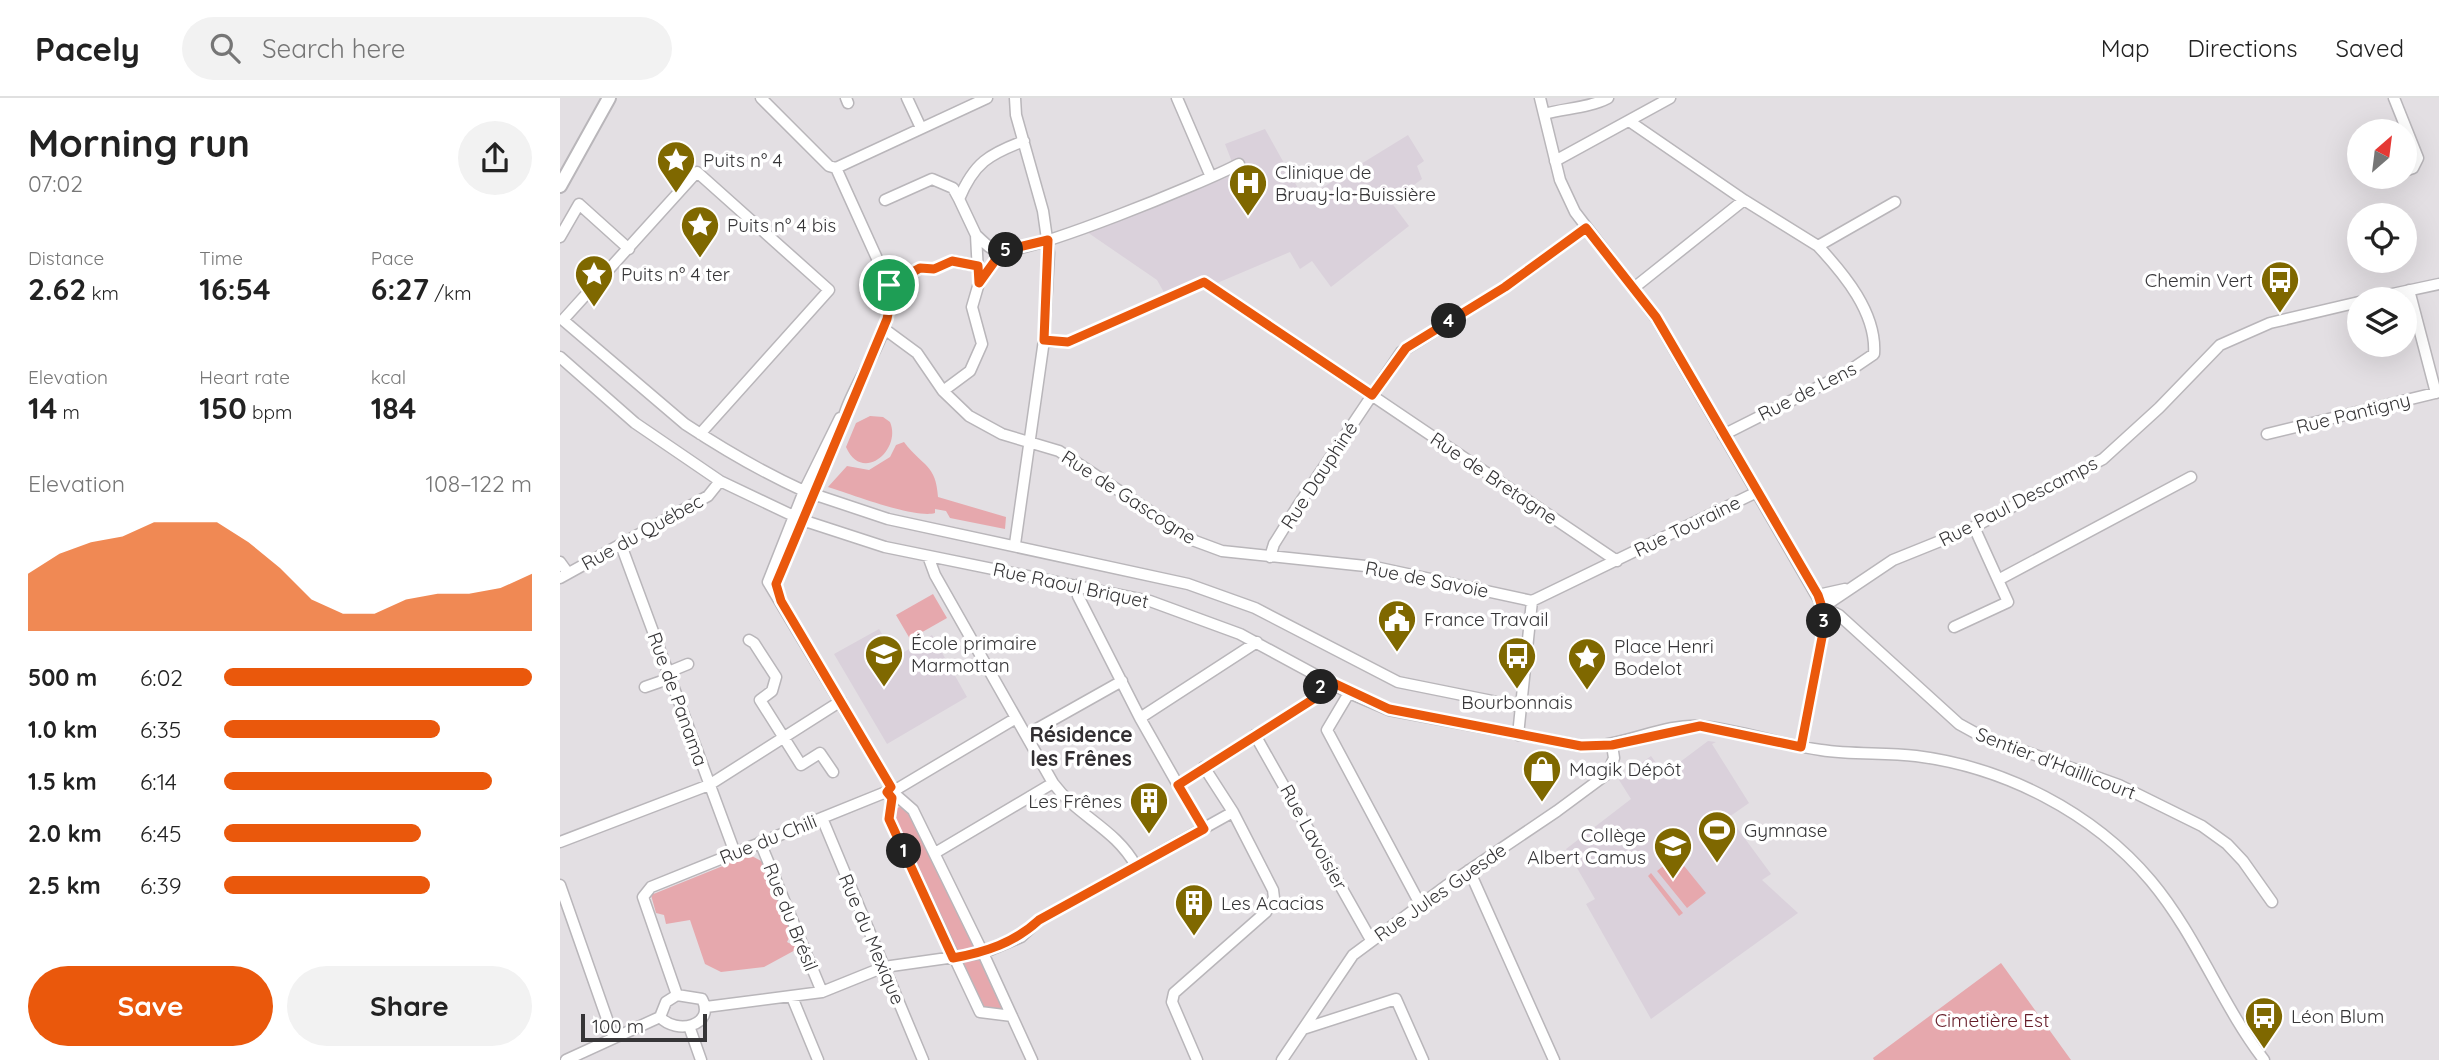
<!DOCTYPE html>
<html lang="en">
<head>
<meta charset="utf-8">
<style>
	:root { --surface:#fff; --page:#f2f2f2; --text:#222; --muted:#767676; --line:#e0e0e0; --accent:#ea580c }
	body { margin:0; font-family:Quicksand,sans-serif; background:var(--page); color:var(--text); height:100vh; display:flex; flex-direction:column; font-size:26px; white-space:nowrap }
	* { box-sizing:border-box; margin:0 }
	p { font-size:23px; color:var(--muted) }
	.icon { flex:none; width:38px; height:38px; fill:none; stroke:currentColor; stroke-width:2; stroke-linecap:round; stroke-linejoin:round }
	.map { position:relative; flex:1; overflow:hidden }
	.side { display:flex; flex-direction:column; background:var(--surface); width:560px }
	.side>* { flex:none }
	.needle { width:46px; rotate:28deg }
	.fabs { position:absolute; left:1787px; top:21px; display:grid; gap:14px }
	.fabs a { display:grid; place-items:center; width:70px; height:70px; border-radius:50%; background:var(--surface); box-shadow:0 7px 28px #0002; font-size:35px }
	.scale { position:absolute; left:21px; bottom:18px; width:126px; box-sizing:border-box; padding-left:7px; border:4px solid #363537; border-top:0; font-size:19px; line-height:24px; white-space:nowrap; color:#363537; -webkit-text-stroke:5px #fff; paint-order:stroke }
	.pin { position:absolute; display:grid; place-items:center; width:60px; height:60px; color:#fff; margin:-30px; border:4px solid #fff; border-radius:50%; box-shadow:0 2px 7px #0007 }
	.km { position:absolute; width:35px; height:35px; margin:-18px; border-radius:50%; background:#222; color:#fff; font-size:19px; line-height:35px; text-align:center }
	.round { display:grid; place-items:center; flex:none; width:74px; height:74px; border-radius:37px; background:var(--page) }
	.overview { display:flex; align-items:center; justify-content:space-between; height:119px; padding:0 28px }
	h1 { font-size:38px; font-weight:800; line-height:52px }
	.figures { display:grid; grid-template-columns:repeat(3,1fr); gap:10px; height:119px; padding:7px 28px }
	.figures div { display:grid; align-content:center }
	.figures b { font-size:30px; font-weight:800 }
	.figures small { font-size:19px; font-weight:400 }
	.figures p { font-size:19px }
	.chart { height:196px; padding:14px 28px }
	.chart p { display:flex; justify-content:space-between }
	.chart svg { width:100%; height:126px; margin-top:7px; fill:var(--accent); opacity:.7 }
	.cta { display:flex; gap:14px; margin-top:auto; padding:14px 28px }
	.cta a { flex:1; height:80px; border-radius:42px; background:var(--accent); color:#fff; font-size:28px; font-weight:800; line-height:80px; text-align:center }
	.cta a+a { background:var(--page); color:var(--text) }
	ul { padding:0 28px; list-style:none; font-size:23px }
	li { display:grid; grid-template-columns:112px 84px 1fr; align-items:center; height:52px }
	li i { height:18px; border-radius:9px; background:var(--accent) }
	header { display:flex; align-items:center; gap:42px; box-sizing:border-box; height:98px; padding:0 35px; background:var(--surface); border-bottom:2px solid var(--line) }
	header strong { font-size:33px }
	nav { display:flex; gap:38px; margin-inline-start:auto; font-size:24px }
	.search { width:490px; height:63px; background:var(--page); display:flex; align-items:center; gap:18px; box-sizing:border-box; padding:0 24px; border-radius:38px; color:var(--muted); font-size:26px }
	main { display:flex; flex:1; min-height:0 }
	.map>svg:first-child { display:block }
	.built { fill:#dad1db }
	.green { fill:#e6a8ad }
	.lines { fill:none; stroke-linecap:round; stroke-linejoin:round }
	.minor-casing { stroke:#b9b6ba; stroke-width:13 }
	.major-casing { stroke:#b9b6ba; stroke-width:16 }
	.minor { stroke:#fff; stroke-width:10 }
	.major { stroke:#fff; stroke-width:12 }
	.route-casing { stroke:#fff; stroke-width:14 }
	.route { stroke:#ea580c; stroke-width:9 }
	.labels { text-anchor:middle; dominant-baseline:central; stroke-width:7; stroke-linejoin:round; paint-order:stroke }
	.poi-label { font-size:19px; fill:#363537; stroke:#fff; text-anchor:start }
	.street-label { font-size:19px; fill:#363537; stroke:#fff }
	.park-label { font-size:19px; fill:#661d29; stroke:#fff }
	.neighbourhood-label { font-size:21px; font-weight:bold; fill:#322f32; stroke:#fff }
</style>
</head>
<body>
<header>
<strong>Pacely</strong>
<div class="search"><svg class="icon" aria-label="search" viewBox="0 0 24 24"><circle cx="10" cy="10" r="6"/><path d="M15 15l6 6"/></svg>Search here</div>
<nav><a>Map</a><a>Directions</a><a>Saved</a></nav>
</header>
<main>
<section class="side">
<div class="overview"><div><h1>Morning run</h1><p>07:02</p></div><a class="round"><svg class="icon" aria-label="share" viewBox="0 0 24 24"><path d="M12 15V3M7 8l5-5 5 5M5 13v7h14v-7"/></svg></a></div>
<div class="figures">
<div><p>Distance</p><b>2.62<small> km</small></b></div>
<div><p>Time</p><b>16:54</b></div>
<div><p>Pace</p><b>6:27<small> /km</small></b></div>
</div>
<div class="figures">
<div><p>Elevation</p><b>14<small> m</small></b></div>
<div><p>Heart rate</p><b>150<small> bpm</small></b></div>
<div><p>kcal</p><b>184</b></div>
</div>
<div class="chart"><p><span>Elevation</span>108–122 m</p>
<svg viewBox="0 0 160 44" preserveAspectRatio="none"><path d="M0 44V24L10 17L20 13L30 11L40 6L50 6L60 6L70 13L80 22L90 33L100 38L110 38L120 33L130 31L140 31L150 29L160 24V44z"/></svg>
</div>
<ul>
<li><b>500 m</b>6:02<i style="width:100%"></i></li>
<li><b>1.0 km</b>6:35<i style="width:70%"></i></li>
<li><b>1.5 km</b>6:14<i style="width:87%"></i></li>
<li><b>2.0 km</b>6:45<i style="width:64%"></i></li>
<li><b>2.5 km</b>6:39<i style="width:67%"></i></li>
</ul>
<div class="cta"><a>Save</a><a>Share</a></div>
</section>
<div class="map">
<svg width="1879" height="962" viewBox="0 0 1879 962">
	<rect width="100%" height="100%" fill="#e3dfe3"/>
	<path class="built" d="M 705,31 L 744,101 L 848,37 L 864,63 L 857,68 L 862,81 L 831,104 L 849,128 L 771,189 L 752,163 L 740,171 L 730,154 L 610,205 L 597,182 L 527,134 L 686,72 L 681,61 L 672,64 L 665,46 Z
		M 319,531 L 336,559 L 372,537 L 407,599 L 327,646 L 274,556 Z
		M 1148,643 L 1156,644 L 1152,646 L 1189,705 L 1169,719 L 1211,776 L 1202,782 L 1238,815 L 1091,921 L 1026,806 L 1035,801 L 1006,751 L 1071,701 L 1059,682 L 1084,663 L 1091,658 L 1104,676 Z"/>
	<path class="green" d="M 310,318 L 323,319 L 330,324 C 342,352 302,386 286,349 L 296,325 Z
		M 344,344 C 363,369 376,366 378,399 L 446,419 L 445,431 L 390,420 L 386,413 L 375,411 L 375,415 C 356,421 290,396 268,389 L 287,368 L 309,372 L 330,359 L 336,347 Z
		M 373,496 L 387,520 L 350,541 L 336,517 Z
		M 345,707 L 352,715 L 418,846 L 416,851 L 400,854 L 394,851 L 332,715 L 332,712 Z
		M 190,757 L 203,764 L 232,834 L 227,844 L 239,850 L 204,869 L 161,874 L 145,866 L 130,822 L 106,826 L 104,817 L 96,815 L 91,797 Z
		M 1116,758 L 1146,795 L 1127,810 L 1097,773 Z
		M 1091,775 L 1123,815 L 1119,818 L 1088,778 Z
		M 424,859 L 445,907 L 443,913 C 413,914 412,890 401,866 L 403,861 Z
		M 1441,865 L 1511,962 L 1314,962 L 1313,960 Z"/>
	<g class="lines">
		<g class="minor-casing">
			<path id="minor" d="M 201,0 L 269,68 L 276,70
				M 286,0 L 288,5
				M 347,0 L 361,30
				M 455,0 L 456,17 L 483,113 L 489,155 L 484,242 L 455,446
				M 617,0 L 651,79
				M 980,0 L 1000,82 L 1015,114 L 1096,220 L 1263,509 L 1264,529 L 1241,649
				M 1834,0 L 1858,60 L 1853,70 L 1844,73
				M 984,16 C 1006,10 1029,10 1048,0
				M 1069,23 L 1184,102
				M 995,63 L 1110,0
				M 276,70 L 427,0
				M 1829,79 L 1830,79
				M 399,101 L 416,137 L 418,174
				M 325,102 L 372,81 L 393,90 L 399,101 C 414,65 429,56 464,43
				M 416,137 C 423,143 429,151 438,153 C 468,157 645,84 679,66
				M 0,139 L 19,106 L 69,151
				M 329,187 L 361,170 L 374,171 L 392,163 L 418,168
				M 1075,189 L 1184,102 L 1258,148 L 1335,104
				M 1849,192 L 1876,295
				M 1809,201 L 1879,186
				M 323,230 L 357,255 L 383,293 L 409,318 L 442,336 L 499,353 L 635,443 L 662,453 L 815,469 L 972,503 L 1197,394
				M 484,242 L 508,244 L 644,184 L 1057,463
				M 0,259 L 75,325 L 160,383 L 242,422 L 325,449 L 590,503 L 680,536 L 789,595 L 829,612 L 1021,648 C 1062,650 1102,625 1141,628 C 1181,632 1221,647 1261,652 C 1293,657 1325,654 1356,658 C 1444,669 1533,714 1591,783 C 1637,838 1661,906 1704,962
				M 383,293 L 410,273 L 422,246 L 412,209 L 419,185 L 442,153
				M 280,320 L 244,393 L 208,484 L 331,689
				M 140,336 L 269,192 L 137,74 L 3,222 L 125,326 C 163,351 202,374 244,393
				M 1707,336 L 1879,294
				M 1163,337 L 1286,275 L 1314,256 C 1317,215 1284,176 1258,148
				M 253,396 L 328,421 L 628,486 L 695,510 L 838,584 L 962,609
				M 61,447 L 175,755
				M 368,458 L 375,477 L 493,685 C 518,719 555,730 576,768
				M 710,459 L 714,446 L 739,406 L 841,254 L 945,189 L 1026,130
				M 0,464 L 8,475
				M 0,480 L 148,398 L 160,383
				M 1438,482 L 1631,379
				M 517,487 L 518,498 L 580,620 L 618,687
				M 1258,497 L 1285,491
				M 221,503 L 216,486 C 239,427 265,371 286,312 C 300,273 337,230 329,187 L 276,70
				M 1263,509 L 1333,462 L 1410,431 L 1543,361 L 1599,310 L 1660,247 L 1710,225 L 1799,204
				M 1263,509 L 1279,517 L 1399,626 L 1419,637 L 1559,687 L 1642,728 L 1667,746 L 1683,763 L 1712,804
				M 1394,529 L 1448,504 L 1414,429
				M 189,542 L 194,545 L 216,579 L 212,593 L 200,602 L 241,667 L 260,655 L 273,674
				M 106,575 L 128,566
				M 85,589 L 108,581
				M 789,595 L 767,632 L 860,806
				M 580,620 L 697,544
				M 466,637 L 562,583
				M 695,637 L 811,842
				M 958,637 L 972,503
				M 337,691 L 456,620
				M 337,698 L 353,712 L 423,855 L 472,962
				M 332,700 L 329,721 L 420,914 L 452,918
				M 262,720 L 363,962
				M 644,731 L 618,687 L 755,600 L 765,581
				M 0,744 L 149,687 L 281,603
				M 200,744 L 262,894
				M 375,755 L 493,685
				M 909,772 L 994,962
				M 0,787 L 53,938
				M 117,897 L 106,904 L 100,919 C 116,937 156,928 142,901 L 117,897 L 83,799 L 91,789 L 326,694
				M 232,899 L 258,962
				M 146,909 L 262,894 L 324,869 L 423,855 L 461,839 L 479,822 L 673,714
				M 129,928 L 141,962
				M 743,931 L 836,901 L 863,962
				M 6,962 L 100,919
				M 637,962 L 612,904 L 614,895 L 706,814 L 714,800 L 713,792 L 673,714 L 644,669
				M 722,962 L 793,857 L 886,788 L 997,713 L 1047,676 L 1054,660 L 1052,647"/>
		</g>
		<g class="major-casing">
			<path id="major" d="M 0,88 L 49,0"/>
		</g>
		<use href="#minor" class="minor"/>
		<use href="#major" class="major"/>
	</g>
	<g class="lines">
		<g class="route-casing">
			<path id="route" d="M 1026,130 L 1096,219 L 1258,497 L 1264,515 L 1264,529 L 1241,649 L 1140,628 L 1052,647 L 1021,648 L 829,611 L 765,581 L 755,600 L 618,687 L 644,731 L 479,822 C 454,845 426,854 393,860 L 329,721 L 332,700 L 327,694 L 331,689 L 221,503 L 216,486 L 327,221 L 331,200 L 329,187 L 360,170 L 374,171 L 392,163 L 418,168 L 419,185 L 442,153 L 488,142 L 484,242 L 508,244 L 644,184 L 812,297 L 846,250 L 945,189 Z"/>
		</g>
		<use href="#route" class="route"/>
	</g>
	<defs>
		<g id="sight-pin" transform="scale(2.0125)"><path d="M0 17L-7.5 6A9.5 9.5 0 1 1 7.5 6Z" fill="#7f6800" stroke="#fff"/><path d="M0-6L1.8-2.2L6-1.7L2.9 1.2L3.7 5.4L0 3.3L-3.7 5.4L-2.9 1.2L-6-1.7L-1.8-2.2Z" fill="#fff"/></g>
		<g id="hospital-pin" transform="scale(2.0125)"><path d="M0 17L-7.5 6A9.5 9.5 0 1 1 7.5 6Z" fill="#7f6800" stroke="#fff"/><path d="M-5-5h3v3.5h4V-5h3V5h-3V1.5h-4V5h-3Z" fill="#fff"/></g>
		<g id="bus-pin" transform="scale(2.0125)"><path d="M0 17L-7.5 6A9.5 9.5 0 1 1 7.5 6Z" fill="#7f6800" stroke="#fff"/><path d="M-5-6H5V4H4V6H2V4H-2V6H-4V4H-5ZM-3.5-4V0h7V-4ZM-3.5 1.2v1.5H-2V1.2ZM2 1.2v1.5H3.5V1.2Z" fill="#fff"/></g>
		<g id="civic-pin" transform="scale(2.0125)"><path d="M0 17L-7.5 6A9.5 9.5 0 1 1 7.5 6Z" fill="#7f6800" stroke="#fff"/><path d="M-.6-6.5H3V-4.5H.6V-3L4-1V1h2V6H-6V1h2V-1L-.6-3ZM-1.2 2.5V6h2.4V2.5Z" fill="#fff"/></g>
		<g id="school-pin" transform="scale(2.0125)"><path d="M0 17L-7.5 6A9.5 9.5 0 1 1 7.5 6Z" fill="#7f6800" stroke="#fff"/><path d="M0-5L7-2L0 1L-7-2ZM-4 1L0 2.5L4 1V4Q0 6-4 4Z" fill="#fff"/></g>
		<g id="shop-pin" transform="scale(2.0125)"><path d="M0 17L-7.5 6A9.5 9.5 0 1 1 7.5 6Z" fill="#7f6800" stroke="#fff"/><path d="M-5-2.5h2.3a2.7 3.5 0 0 1 5.4 0H5L5.5 6h-11ZM-1.5-2.5h3a1.5 2.3 0 0 0-3 0Z" fill="#fff"/></g>
		<g id="building-pin" transform="scale(2.0125)"><path d="M0 17L-7.5 6A9.5 9.5 0 1 1 7.5 6Z" fill="#7f6800" stroke="#fff"/><path d="M-4-6H4V6H1V3H-1V6H-4ZM-2.5-4.3h1.7v1.8h-1.7ZM.8-4.3h1.7v1.8H.8ZM-2.5-1h1.7V.8h-1.7ZM.8-1h1.7V.8H.8Z" fill="#fff"/></g>
		<g id="stadium-pin" transform="scale(2.0125)"><path d="M0 17L-7.5 6A9.5 9.5 0 1 1 7.5 6Z" fill="#7f6800" stroke="#fff"/><path d="M0-5a6.5 5 0 1 0 0 10a6.5 5 0 1 0 0-10ZM-3.5-1.8h7v3.6h-7Z" fill="#fff"/></g>
	</defs>
	<g fill-rule="evenodd">
		<use href="#sight-pin" x="116" y="62"/>
		<use href="#hospital-pin" x="688" y="85"/>
		<use href="#sight-pin" x="140" y="127"/>
		<use href="#sight-pin" x="34" y="176"/>
		<use href="#bus-pin" x="1720" y="182"/>
		<use href="#civic-pin" x="837" y="521"/>
		<use href="#school-pin" x="324" y="556"/>
		<use href="#bus-pin" x="957" y="558"/>
		<use href="#sight-pin" x="1027" y="559"/>
		<use href="#shop-pin" x="982" y="671"/>
		<use href="#building-pin" x="589" y="703"/>
		<use href="#stadium-pin" x="1157" y="732"/>
		<use href="#school-pin" x="1113" y="748"/>
		<use href="#building-pin" x="634" y="805"/>
		<use href="#bus-pin" x="1704" y="918"/>
	</g>
	<g class="labels">
		<g class="poi-label">
			<text x="143" y="62">Puits n° 4</text>
			<text x="715" y="74">Clinique de<tspan x="715" dy="22">Bruay-la-Buissière</tspan></text>
			<text x="167" y="127">Puits n° 4 bis</text>
			<text x="61" y="176">Puits n° 4 ter</text>
			<text x="1693" y="182" text-anchor="end">Chemin Vert</text>
			<text x="864" y="521">France Travail</text>
			<text x="351" y="545">École primaire<tspan x="351" dy="22">Marmottan</tspan></text>
			<text x="1054" y="548">Place Henri<tspan x="1054" dy="22">Bodelot</tspan></text>
			<text x="957" y="604" text-anchor="middle">Bourbonnais</text>
			<text x="1009" y="671">Magik Dépôt</text>
			<text x="562" y="703" text-anchor="end">Les Frênes</text>
			<text x="1184" y="732">Gymnase</text>
			<text x="1086" y="737" text-anchor="end">Collège<tspan x="1086" dy="22">Albert Camus</tspan></text>
			<text x="661" y="805">Les Acacias</text>
			<text x="1731" y="918">Léon Blum</text>
		</g>
		<g class="street-label">
			<text transform="translate(1247 293) rotate(-27)">Rue de Lens</text>
			<text transform="translate(1793 315) rotate(-14)">Rue Pantigny</text>
			<text transform="translate(759 377) rotate(-57)">Rue Dauphiné</text>
			<text transform="translate(934 380) rotate(34)">Rue de Bretagne</text>
			<text transform="translate(569 399) rotate(33)">Rue de Gascogne</text>
			<text transform="translate(1458 403) rotate(-27)">Rue Paul Descamps</text>
			<text transform="translate(1127 428) rotate(-26)">Rue Touraine</text>
			<text transform="translate(82 434) rotate(-29)">Rue du Québec</text>
			<text transform="translate(867 481) rotate(11)">Rue de Savoie</text>
			<text transform="translate(511 487) rotate(12)">Rue Raoul Briquet</text>
			<text transform="translate(118 601) rotate(70)">Rue de Panama</text>
			<text transform="translate(1496 665) rotate(21)">Sentier d'Haillicourt</text>
			<text transform="translate(754 739) rotate(61)">Rue Lavoisier</text>
			<text transform="translate(208 741) rotate(-22)">Rue du Chili</text>
			<text transform="translate(880 794) rotate(-35)">Rue Jules Guesde</text>
			<text transform="translate(231 819) rotate(68)">Rue du Brésil</text>
			<text transform="translate(312 841) rotate(67)">Rue du Mexique</text>
		</g>
		<g class="park-label">
			<text x="1432" y="922">Cimetière Est</text>
		</g>
		<g class="neighbourhood-label">
			<text x="521" y="636">Résidence<tspan x="521" dy="24">les Frênes</tspan></text>
		</g>
	</g>
</svg>
<div class="fabs">
<a><svg class="needle" viewBox="-14 -14 28 28"><path d="M0-13l5 13h-10z" fill="#e53935"/><path d="M0 13l5-13h-10z" fill="#767676"/></svg></a>
<a><svg class="icon" aria-label="locate" viewBox="0 0 24 24"><circle cx="12" cy="12" r="6"/><path d="M12 2v4M12 18v4M2 12h4M18 12h4"/></svg></a>
<a><svg class="icon" aria-label="layers" viewBox="0 0 24 24"><path d="M12 4l9 5-9 5-9-5zM3 14l9 5 9-5"/></svg></a>
</div>
<div class="scale">100 m</div>
<div class="pin" style="left:329px;top:187px;background:#1e9e55"><svg class="icon" aria-label="arrive" viewBox="0 0 24 24"><path d="M6 21V4h12l-3 4 3 4H6"/></svg></div>
<b class="km" style="left:344px;top:753px">1</b>
<b class="km" style="left:761px;top:589px">2</b>
<b class="km" style="left:1264px;top:523px">3</b>
<b class="km" style="left:889px;top:223px">4</b>
<b class="km" style="left:446px;top:152px">5</b>
</div>
</main>
</body>
</html>
